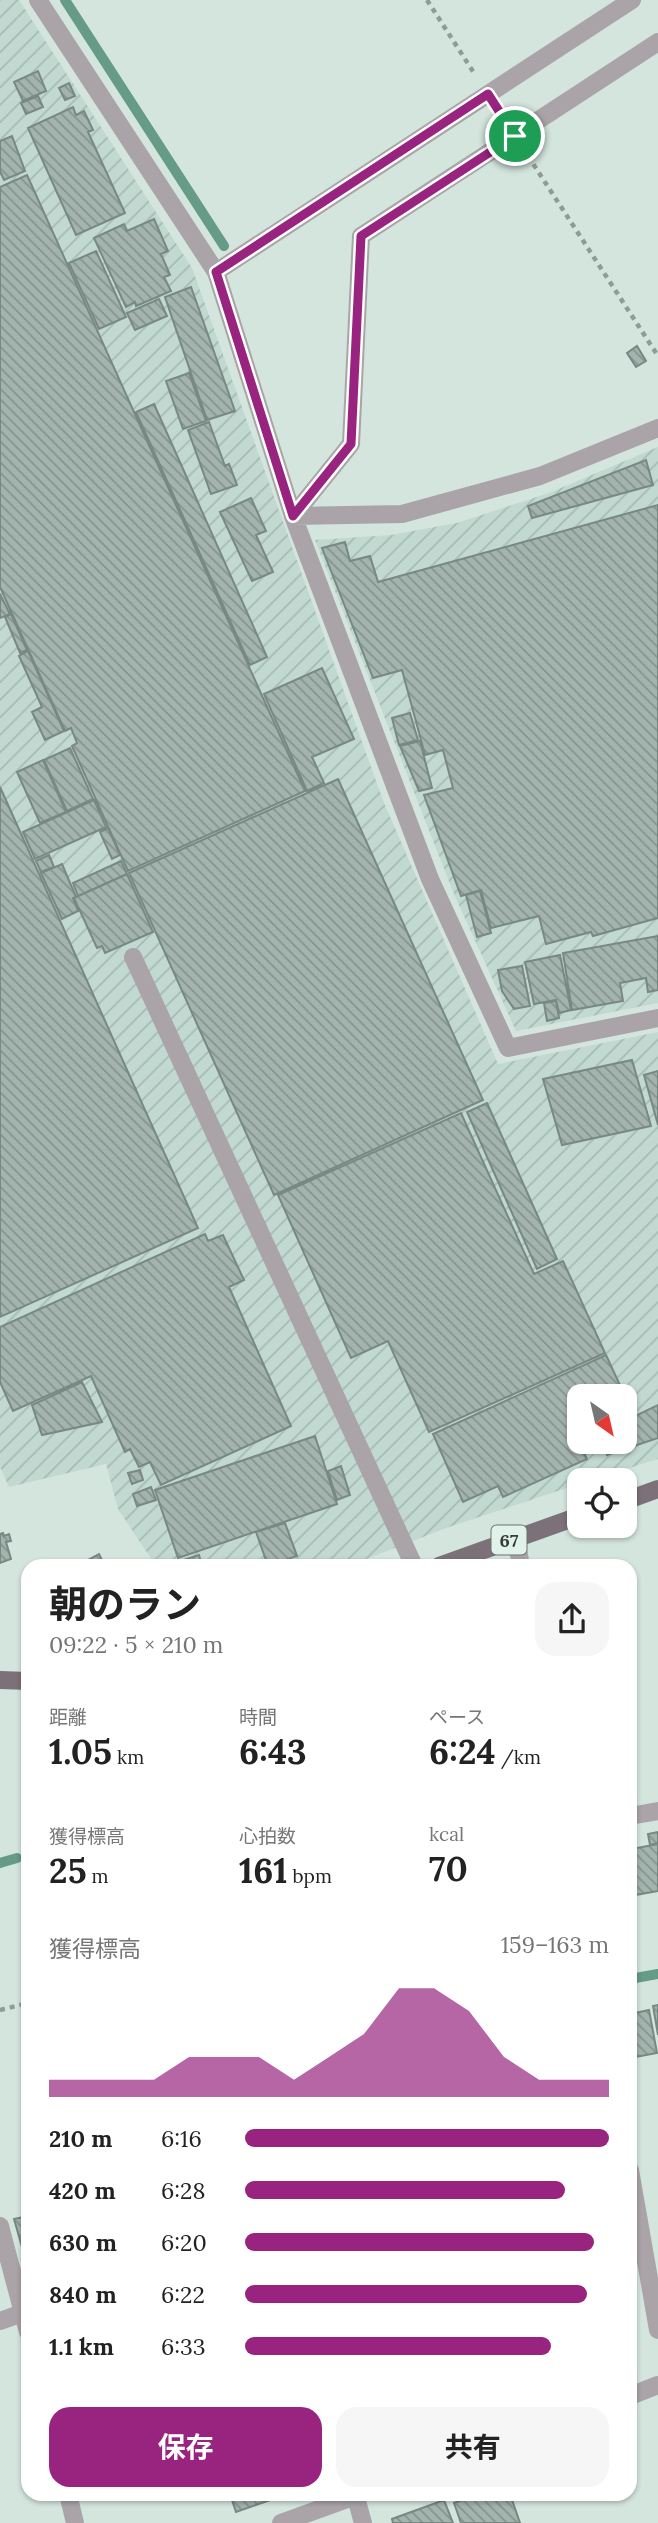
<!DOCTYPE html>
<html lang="ja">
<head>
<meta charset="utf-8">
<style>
	:root { --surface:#fff; --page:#f6f6f6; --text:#222; --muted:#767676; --accent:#982480 }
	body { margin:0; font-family:Lora,"Noto Sans JP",serif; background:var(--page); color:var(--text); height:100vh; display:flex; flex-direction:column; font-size:26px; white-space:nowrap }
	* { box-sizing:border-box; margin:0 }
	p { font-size:23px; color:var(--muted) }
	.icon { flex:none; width:38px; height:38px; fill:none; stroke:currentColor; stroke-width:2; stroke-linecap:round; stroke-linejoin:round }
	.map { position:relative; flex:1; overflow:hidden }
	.details { position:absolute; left:21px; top:1559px; width:616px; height:942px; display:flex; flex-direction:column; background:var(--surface); border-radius:21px; box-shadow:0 2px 5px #0004 }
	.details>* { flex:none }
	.needle { width:46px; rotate:146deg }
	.tools { position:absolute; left:567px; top:1384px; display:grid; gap:14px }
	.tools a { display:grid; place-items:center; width:70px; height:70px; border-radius:14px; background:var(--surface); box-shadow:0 2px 5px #0004; font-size:35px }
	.pin { position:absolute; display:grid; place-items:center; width:60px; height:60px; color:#fff; margin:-30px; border:4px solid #fff; border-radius:50%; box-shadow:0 2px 7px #0007 }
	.round { display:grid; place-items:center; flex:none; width:74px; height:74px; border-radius:21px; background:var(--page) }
	.summary { display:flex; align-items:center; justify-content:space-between; height:119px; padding:0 28px }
	h1 { font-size:38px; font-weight:700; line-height:52px }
	.metrics { display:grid; grid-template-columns:repeat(3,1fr); gap:10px; height:119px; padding:7px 28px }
	.metrics div { display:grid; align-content:center }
	.metrics b { font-size:35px; font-weight:700 }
	.metrics small { font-size:19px; font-weight:400 }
	.metrics p { font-size:19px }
	.chart { height:196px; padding:14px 28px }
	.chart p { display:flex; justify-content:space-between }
	.chart svg { width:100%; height:126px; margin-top:7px; fill:var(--accent); opacity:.7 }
	.cta { display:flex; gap:14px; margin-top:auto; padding:14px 28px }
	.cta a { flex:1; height:80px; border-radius:21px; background:var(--accent); color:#fff; font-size:28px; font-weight:700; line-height:80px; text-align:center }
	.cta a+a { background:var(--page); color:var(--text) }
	ul { padding:0 28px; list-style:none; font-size:23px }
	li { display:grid; grid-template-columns:112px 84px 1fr; align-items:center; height:52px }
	li i { height:18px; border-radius:9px; background:var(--accent) }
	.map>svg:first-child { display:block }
	.industrial { fill:url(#industrial-furrows); fill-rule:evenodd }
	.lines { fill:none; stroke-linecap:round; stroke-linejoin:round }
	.stream { stroke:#659b87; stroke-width:10 }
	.building { fill:url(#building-back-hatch); stroke:#788882; stroke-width:2 }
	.path { stroke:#8e9b96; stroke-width:4.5; stroke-dasharray:5 5; stroke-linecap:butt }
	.lane { stroke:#aaa4a8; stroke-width:18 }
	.street { stroke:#aaa4a8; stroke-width:18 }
	.primary { stroke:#7c7179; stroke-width:18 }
	.route-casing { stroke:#fff; stroke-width:14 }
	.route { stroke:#982480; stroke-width:9 }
	.labels { text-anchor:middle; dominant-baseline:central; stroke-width:7; stroke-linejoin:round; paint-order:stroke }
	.shield { fill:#e1f2eb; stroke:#69736e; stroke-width:2 }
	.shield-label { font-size:18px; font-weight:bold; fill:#353c39 }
</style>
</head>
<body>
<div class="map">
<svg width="658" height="2523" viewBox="0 0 658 2523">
	<defs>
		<pattern id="industrial-furrows" width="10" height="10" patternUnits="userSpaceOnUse" patternTransform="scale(1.75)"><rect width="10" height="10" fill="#c1d9d0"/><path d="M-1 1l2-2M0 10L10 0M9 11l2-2" fill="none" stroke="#a6bbb3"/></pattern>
		<pattern id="building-back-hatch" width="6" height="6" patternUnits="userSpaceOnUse" patternTransform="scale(1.75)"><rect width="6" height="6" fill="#a3b3ad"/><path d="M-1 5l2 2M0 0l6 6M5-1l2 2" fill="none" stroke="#86938e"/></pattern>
	</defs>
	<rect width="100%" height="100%" fill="#d4e5de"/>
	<path class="industrial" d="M 0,0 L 19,0 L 192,268 L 384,803 L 498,1064 L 658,1032 L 658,1459 L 591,1480 L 579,1480 L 579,1484 L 449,1527 L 348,1566 L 156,1566 L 118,1509 L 106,1464 L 9,1487 L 0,1467 ZM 579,1396 L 625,1396 L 625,1442 L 579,1442 Z
		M 658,447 L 658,1003 L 516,1031 L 454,894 L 315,540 L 391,535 L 457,523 L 549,493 Z"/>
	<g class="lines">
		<path class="stream" d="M 65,0 L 224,246
			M 0,1863 L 17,1858
			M 630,1979 L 658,1974"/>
	</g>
	<path class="building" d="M 38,71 L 46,91 L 23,101 L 14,82 Z
		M 69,83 L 75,96 L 65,100 L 59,88 Z
		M 38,96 L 43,107 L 26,114 L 21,103 Z
		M 73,107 L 76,115 L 84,111 L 93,130 L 88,132 L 125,213 L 76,235 L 28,128 Z
		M 12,136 L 25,171 L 4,180 L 0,171 L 0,141 Z
		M 27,175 L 305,791 L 128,871 L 72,746 L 77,743 L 71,728 L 65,731 L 0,587 L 0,187 Z
		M 154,219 L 168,251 L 161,254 L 170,275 L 164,277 L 171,291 L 136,306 L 135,302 L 126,307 L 94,238 L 124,224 L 127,231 Z
		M 96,251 L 126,317 L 99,329 L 69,263 Z
		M 191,287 L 235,411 L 207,420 L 165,297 Z
		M 159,299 L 167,316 L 135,330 L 127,313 Z
		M 637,346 L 646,361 L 636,367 L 627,353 Z
		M 189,373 L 206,421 L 183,429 L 166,381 Z
		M 154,404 L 267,657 L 250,665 L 136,412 Z
		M 209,422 L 225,466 L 229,464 L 237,485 L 211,494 L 188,430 Z
		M 646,460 L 653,485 L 532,518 L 528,506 Z
		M 251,498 L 266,531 L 256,535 L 273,572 L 252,581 L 220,512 Z
		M 658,505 L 658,918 L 593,936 L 591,932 L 546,944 L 539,916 L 491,928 L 481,890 L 461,896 L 424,795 L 453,788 L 443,750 L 425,755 L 402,670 L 373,678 L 322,548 L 345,542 L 350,561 L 370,556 L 378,582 Z
		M 0,594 L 10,614 L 0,618 Z
		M 11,614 L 27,650 L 20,653 L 5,617 Z
		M 28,651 L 64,731 L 45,740 L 32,712 L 42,707 L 19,656 Z
		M 322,668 L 354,739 L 312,757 L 324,783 L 307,791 L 264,694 Z
		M 410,713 L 418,740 L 399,745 L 392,718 Z
		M 420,741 L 432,788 L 419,791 L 400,746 Z
		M 70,748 L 93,799 L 67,811 L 44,760 Z
		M 43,760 L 66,812 L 40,823 L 17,772 Z
		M 338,779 L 483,1100 L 274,1195 L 129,873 Z
		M 0,787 L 198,1228 L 0,1317 Z
		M 94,800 L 106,827 L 35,859 L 23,832 Z
		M 108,828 L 120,855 L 112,859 L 100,832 Z
		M 49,855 L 54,867 L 41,872 L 36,861 Z
		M 121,861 L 127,874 L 78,896 L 73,883 Z
		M 62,864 L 76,897 L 73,898 L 78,911 L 62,919 L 41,873 Z
		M 127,874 L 153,932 L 105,953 L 102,946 L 97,948 L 74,898 Z
		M 480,891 L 491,933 L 477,937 L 466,895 Z
		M 658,936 L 658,990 L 648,992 L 646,978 L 620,983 L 623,1001 L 572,1010 L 563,953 Z
		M 560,955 L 571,1010 L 559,1013 L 556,1000 L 534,1004 L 525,962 Z
		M 522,966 L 530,1006 L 514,1009 L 502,991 L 498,970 Z
		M 556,1001 L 559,1018 L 547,1021 L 544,1003 Z
		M 632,1060 L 651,1126 L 562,1145 L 543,1079 Z
		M 658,1071 L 658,1125 L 644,1075 Z
		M 487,1103 L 557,1259 L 537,1269 L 467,1112 Z
		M 461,1113 L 534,1274 L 563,1261 L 605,1353 L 429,1432 L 388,1341 L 351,1358 L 278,1195 Z
		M 205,1234 L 208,1241 L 223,1235 L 244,1280 L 229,1287 L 291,1426 L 161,1485 L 150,1462 L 139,1467 L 130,1449 L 125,1452 L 91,1376 L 13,1411 L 0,1382 L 0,1327 Z
		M 606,1355 L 625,1396 L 579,1396 L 579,1431 L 575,1433 L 587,1459 L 503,1497 L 498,1486 L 463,1502 L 433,1434 Z
		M 82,1382 L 102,1422 L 42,1435 L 32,1405 Z
		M 658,1405 L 658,1438 L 607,1455 L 603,1442 L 625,1442 L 625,1421 Z
		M 315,1436 L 337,1504 L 178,1558 L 155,1490 Z
		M 341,1466 L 350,1495 L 337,1500 L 328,1471 Z
		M 140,1470 L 143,1480 L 132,1484 L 128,1473 Z
		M 151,1487 L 156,1500 L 137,1506 L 133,1494 Z
		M 285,1523 L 297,1556 L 268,1566 L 256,1532 Z
		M 3,1533 L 4,1536 L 9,1534 L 11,1541 L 6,1542 L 11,1559 L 0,1563 L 0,1534 Z
		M 99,1554 L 105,1566 L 77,1566 Z
		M 199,1555 L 202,1566 L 171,1566 L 170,1564 Z
		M 658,1832 L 658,1843 L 650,1845 L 648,1834 Z
		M 658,1844 L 658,1891 L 630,1896 L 630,1846 L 632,1849 Z
		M 658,2005 L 658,2035 L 653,2006 Z
		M 649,2010 L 657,2053 L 630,2058 L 630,2014 Z
		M 28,2216 L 28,2245 L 22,2247 L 14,2219 Z
		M 230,2494 L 287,2494 L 236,2512 Z
		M 481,2494 L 510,2494 L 520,2523 L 461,2523 L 454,2503 Z
		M 444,2500 L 453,2523 L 393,2523 L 392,2519 Z"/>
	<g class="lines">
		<path class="path" d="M 427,0 L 474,73
			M 528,156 L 658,356
			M 0,2010 L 28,2003"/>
		<path class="lane" d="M 293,516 L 351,444 L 361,236 L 658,42
			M 133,957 L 414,1566"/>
		<path class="street" d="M 38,0 L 216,272 L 293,516 L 402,514 L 540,476 L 658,428
			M 216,272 L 632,0
			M 293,516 L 430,879 L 508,1048 L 658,1018
			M 516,1538 L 521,1566
			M 630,1816 L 658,1811
			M 630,2170 L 658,2330
			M 0,2226 L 28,2332
			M 0,2321 L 28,2311
			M 630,2396 L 658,2385
			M 68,2494 L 75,2523
			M 355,2494 L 363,2523
			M 281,2523 L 361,2494"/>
		<path class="primary" d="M 625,1501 L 658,1489
			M 439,1566 L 579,1516
			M 0,1680 L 28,1681"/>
	</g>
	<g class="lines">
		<g class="route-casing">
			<path id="route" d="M 488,94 L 515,136 L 361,236 L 351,444 L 293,516 L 216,272 Z"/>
		</g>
		<use href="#route" class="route"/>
	</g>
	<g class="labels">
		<rect class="shield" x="491.5" y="1525.5" width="35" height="29" rx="5"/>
		<g class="shield-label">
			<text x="509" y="1540">67</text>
		</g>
	</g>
</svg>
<div class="tools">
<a><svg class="needle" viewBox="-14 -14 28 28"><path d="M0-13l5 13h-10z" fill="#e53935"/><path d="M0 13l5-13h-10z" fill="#767676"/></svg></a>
<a><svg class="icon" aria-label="locate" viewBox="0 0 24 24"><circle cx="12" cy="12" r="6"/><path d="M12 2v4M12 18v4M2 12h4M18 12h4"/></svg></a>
</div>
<div class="pin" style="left:515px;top:136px;background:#1e9e55"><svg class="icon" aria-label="arrive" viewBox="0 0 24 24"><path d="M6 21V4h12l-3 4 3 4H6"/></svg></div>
<section class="details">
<div class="summary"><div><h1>朝のラン</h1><p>09:22 · 5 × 210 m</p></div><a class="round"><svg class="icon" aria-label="share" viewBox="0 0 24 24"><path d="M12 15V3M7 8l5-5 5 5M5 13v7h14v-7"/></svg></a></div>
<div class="metrics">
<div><p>距離</p><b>1.05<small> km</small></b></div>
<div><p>時間</p><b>6:43</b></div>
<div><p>ペース</p><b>6:24<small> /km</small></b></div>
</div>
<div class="metrics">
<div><p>獲得標高</p><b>25<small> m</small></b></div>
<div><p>心拍数</p><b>161<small> bpm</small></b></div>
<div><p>kcal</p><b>70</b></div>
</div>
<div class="chart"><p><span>獲得標高</span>159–163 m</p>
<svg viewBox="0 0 160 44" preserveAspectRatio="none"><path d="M0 44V38L10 38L20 38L30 38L40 30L50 30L60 30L70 38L80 30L90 22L100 6L110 6L120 14L130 30L140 38L150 38L160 38V44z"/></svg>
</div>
<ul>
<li><b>210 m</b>6:16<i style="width:100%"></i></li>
<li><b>420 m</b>6:28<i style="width:88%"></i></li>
<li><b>630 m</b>6:20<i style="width:96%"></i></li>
<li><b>840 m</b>6:22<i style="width:94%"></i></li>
<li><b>1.1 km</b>6:33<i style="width:84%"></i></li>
</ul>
<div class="cta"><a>保存</a><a>共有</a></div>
</section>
</div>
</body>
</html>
